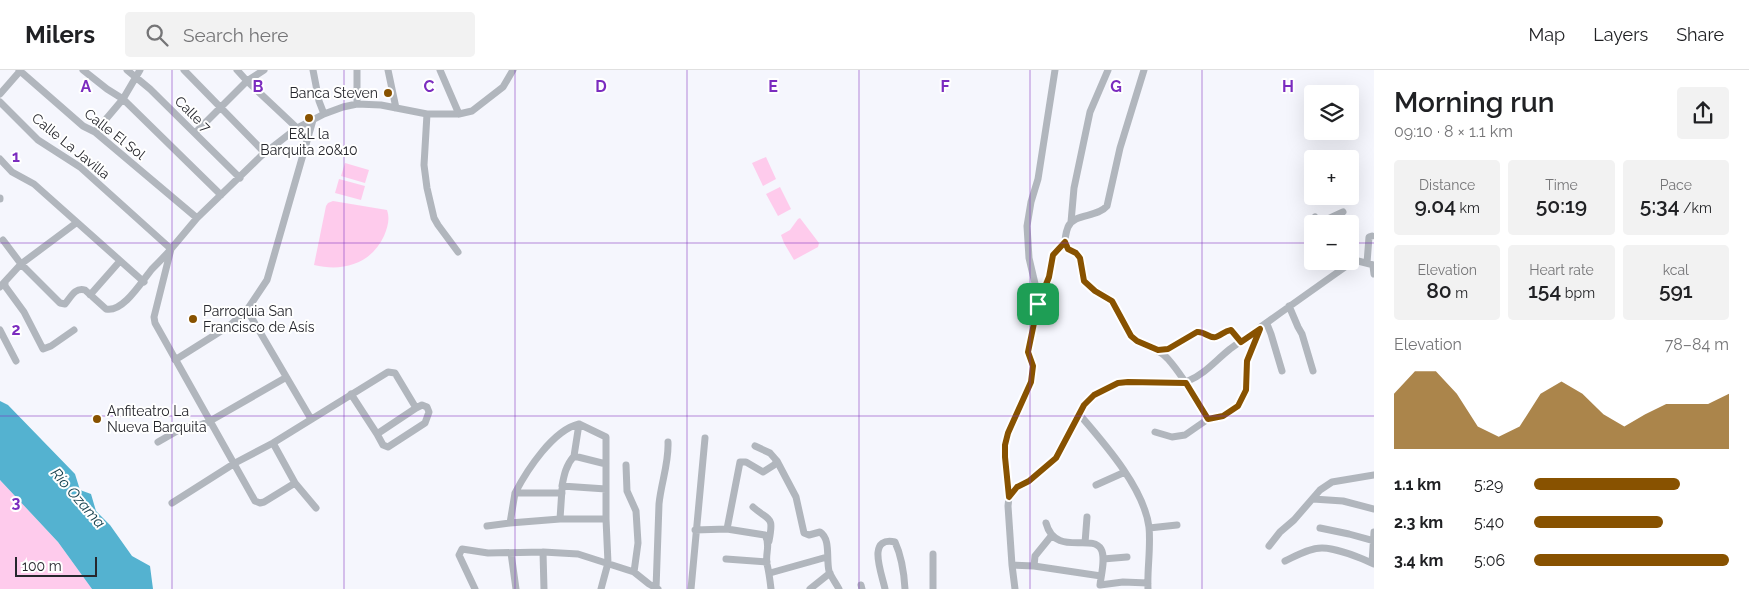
<!DOCTYPE html>
<html lang="en">
<head>
<meta charset="utf-8">
<style>
	:root { --surface:#fff; --page:#f2f2f2; --text:#202124; --muted:#757577; --line:#e0e0e0; --accent:#885200 }
	body { margin:0; font-family:Raleway,sans-serif; background:var(--page); color:var(--text); height:100vh; display:flex; flex-direction:column; font-size:19px; white-space:nowrap }
	* { box-sizing:border-box; margin:0 }
	p { font-size:16px; color:var(--muted) }
	.icon { flex:none; width:28px; height:28px; fill:none; stroke:currentColor; stroke-width:2; stroke-linecap:round; stroke-linejoin:round }
	.map { position:relative; flex:1; overflow:hidden }
	.side { display:flex; flex-direction:column; background:var(--surface); width:375px }
	.side>* { flex:none }
	.buttons { position:absolute; left:1304px; top:15px; display:grid; gap:10px }
	.buttons a { display:grid; place-items:center; width:55px; height:55px; border-radius:5px; background:var(--surface); box-shadow:0 5px 20px #0002; font-size:25px }
	.scale { position:absolute; left:15px; bottom:12px; width:82px; box-sizing:border-box; padding-left:5px; border:2px solid #26272d; border-top:0; font-size:14px; line-height:18px; white-space:nowrap; color:#26272d; -webkit-text-stroke:4px #fff; paint-order:stroke }
	.pin { position:absolute; display:grid; place-items:center; width:42px; height:42px; color:#fff; margin:-21px; border-radius:10px; box-shadow:0 2px 8px #0006 }
	.round { display:grid; place-items:center; flex:none; width:52px; height:52px; border-radius:5px; background:var(--page) }
	.overview { display:flex; align-items:center; justify-content:space-between; height:85px; padding:0 20px }
	h1 { font-size:28px; font-weight:600; line-height:38px }
	.figures { display:grid; grid-template-columns:repeat(3,1fr); gap:8px; height:85px; padding:5px 20px }
	.figures div { display:grid; align-content:center; border-radius:5px; background:var(--page); text-align:center }
	.figures b { font-size:21px; font-weight:600 }
	.figures small { font-size:14px; font-weight:400 }
	.figures p { font-size:14px }
	.chart { height:140px; padding:10px 20px }
	.chart p { display:flex; justify-content:space-between }
	.chart svg { width:100%; height:90px; margin-top:5px; fill:var(--accent); opacity:.7 }
	ul { padding:0 20px; list-style:none; font-size:16px }
	li { display:grid; grid-template-columns:80px 60px 1fr; align-items:center; height:38px }
	li i { height:12px; border-radius:6px; background:var(--accent) }
	header { display:flex; align-items:center; gap:30px; box-sizing:border-box; height:70px; padding:0 25px; background:var(--surface); border-bottom:1px solid var(--line) }
	header strong { font-size:24px }
	nav { display:flex; gap:28px; margin-inline-start:auto; font-size:18px }
	.search { width:350px; height:45px; background:var(--page); display:flex; align-items:center; gap:12px; box-sizing:border-box; padding:0 18px; border-radius:5px; color:var(--muted); font-size:19px }
	main { display:flex; flex:1; min-height:0 }
	.map>svg:first-child { display:block }
	.green { fill:#fecbec }
	.water { fill:#54b2d0 }
	.lines { fill:none; stroke-linecap:round; stroke-linejoin:round }
	.minor { stroke:#b1b6bd; stroke-width:7 }
	.route-casing { stroke:#fff; stroke-width:10 }
	.route { stroke:#885200; stroke-width:6 }
	.grid { fill:none; stroke:#7b2cbf; stroke-width:1; stroke-opacity:0.55 }
	.poi-dot { fill:#885200; stroke:#fff; stroke-width:2 }
	.labels { text-anchor:middle; dominant-baseline:central; stroke-width:4; stroke-linejoin:round; paint-order:stroke }
	.poi-label { font-size:14px; fill:#26272d; stroke:#fff; text-anchor:start }
	.street-label { font-size:14px; fill:#26272d; stroke:#fff }
	.water-label { font-size:15px; font-style:italic; fill:#123d4a; stroke:#fff }
	.grid-label { font-size:16px; text-anchor:middle; font-weight:bold; fill:#7b2cbf; stroke:#fff; stroke-width:4; stroke-linejoin:round; paint-order:stroke }
</style>
</head>
<body>
<header>
<strong>Milers</strong>
<div class="search"><svg class="icon" aria-label="search" viewBox="0 0 24 24"><circle cx="10" cy="10" r="6"/><path d="M15 15l6 6"/></svg>Search here</div>
<nav><a>Map</a><a>Layers</a><a>Share</a></nav>
</header>
<main>
<div class="map">
<svg width="1374" height="519" viewBox="0 0 1374 519">
	<rect width="100%" height="100%" fill="#f5f6fd"/>
	<path class="green" d="M 766,87 L 776,109 L 763,116 L 752,93 Z
		M 345,93 L 369,100 L 365,113 L 341,106 Z
		M 339,109 L 365,116 L 361,130 L 335,123 Z
		M 780,117 L 791,139 L 778,146 L 766,124 Z
		M 333,131 L 387,140 C 390,149 388,156 384,166 C 371,194 343,202 314,195 L 326,136 L 328,133 Z
		M 800,148 L 819,173 L 818,177 L 794,190 L 784,173 L 781,165 L 790,160 L 798,149 Z
		M 0,410 L 58,472 L 92,519 L 0,519 Z"/>
	<path class="water" d="M 0,331 L 8,335 L 75,404 L 80,420 L 91,424 L 96,441 L 110,455 L 132,486 L 150,496 L 153,519 L 92,519 L 58,472 L 0,410 Z"/>
	<g class="lines">
		<path class="minor" d="M 19,0 L 83,56 L 95,62 L 197,148
			M 83,0 L 107,19 L 123,29 L 221,125
			M 127,0 L 150,19 L 240,108
			M 184,0 L 265,83
			M 237,0 L 247,11 L 297,58
			M 313,0 L 319,31 L 324,44
			M 388,0 L 396,38
			M 440,0 L 459,44
			M 1144,0 L 1120,78 L 1107,136 C 1097,148 1074,143 1068,157 C 1066,162 1064,171 1066,176 C 1069,182 1077,182 1080,188 C 1083,197 1080,207 1087,214 C 1094,222 1105,223 1112,231 C 1121,242 1123,260 1136,270 C 1146,278 1159,278 1168,289 C 1184,307 1196,329 1208,349
			M 0,24 L 21,0
			M 0,32 L 38,70 L 80,97 L 171,179 C 165,186 158,193 152,199 C 142,211 123,243 106,239 L 85,220 C 75,217 71,227 65,234 L 60,233 L 21,194 L 3,170
			M 357,34 L 357,0
			M 427,44 L 424,95 L 427,118 L 434,148 L 438,155 L 458,182
			M 95,62 L 123,29 L 140,0
			M 195,63 L 247,11 L 264,0
			M 0,89 L 12,102 L 34,114 L 144,212
			M 0,128 L 0,129
			M 1315,147 L 1321,154
			M 1071,152 L 1074,118 L 1090,42 L 1108,0
			M 1323,154 L 1330,148 L 1343,142
			M 1367,193 L 1369,167 L 1372,166
			M 1373,196 L 1374,204
			M 5,213 L 5,216 L 24,242 L 43,279 L 51,276 L 74,260
			M 0,217 L 21,194 L 76,153
			M 90,225 L 120,191
			M 1039,231 L 1049,207 L 1053,185 L 1065,172
			M 1289,236 L 1298,257 L 1302,264 L 1313,301
			M 247,240 L 311,349
			M 1267,254 L 1271,264 L 1282,301
			M 0,260 L 16,291
			M 1158,280 L 1168,279 L 1197,262 C 1204,261 1210,269 1216,267 C 1222,266 1225,261 1231,260 L 1241,272
			M 175,290 L 229,256 L 247,240 L 267,210 L 313,50
			M 1155,362 L 1172,367 L 1185,365 L 1208,349 L 1223,346 L 1238,336 L 1247,320 L 1247,291 L 1259,261
			M 377,364 L 383,375 L 388,377 L 425,353 L 429,342 L 427,337 L 422,335 L 416,338
			M 158,372 L 184,357 L 198,356 L 210,351 L 285,308
			M 273,373 L 295,413 L 316,438
			M 574,386 L 579,354
			M 777,391 L 796,427 L 804,463 L 809,465 L 820,462 C 831,469 826,489 829,501 C 831,507 836,513 839,519
			M 626,395 L 627,421 L 636,441 L 638,473 L 634,502
			M 295,413 L 264,432 L 260,433 L 255,431 L 155,253 L 154,247 L 171,179 L 197,148 L 261,86 L 297,58 L 324,44 L 343,37 L 357,34 L 381,35 L 427,44 L 459,44 L 472,41 L 503,17 L 513,0
			M 1096,415 L 1125,402
			M 562,419 L 560,449 L 606,449
			M 606,419 L 562,416 C 564,405 566,395 574,386 L 606,394
			M 515,423 C 527,400 553,360 579,354 L 606,367 L 606,449 L 608,493 L 601,519
			M 1009,427 L 1005,387 L 1005,375 L 1008,363 L 1031,312 L 1033,296 L 1028,282 L 1038,234 L 1037,222 L 1029,188 L 1027,156 L 1031,132 L 1038,109 L 1055,0
			M 1313,429 L 1343,431 L 1374,439
			M 172,433 L 235,393 L 273,373 L 388,302 L 395,303 L 416,338 L 377,364 L 351,324
			M 753,437 C 770,452 774,445 769,471
			M 560,449 L 510,453 L 515,423 L 562,423
			M 1046,453 C 1055,487 1092,463 1101,479 C 1106,488 1101,505 1100,515 L 1123,512 L 1148,513
			M 487,456 L 510,453
			M 1149,458 L 1177,455
			M 1320,458 L 1349,464 L 1374,471
			M 727,459 L 740,392 L 746,392 L 763,402 L 774,395 L 777,391 L 770,383 L 755,376
			M 695,460 L 727,459 L 765,465 C 771,475 765,483 767,494 C 769,502 770,510 771,519
			M 1085,473 L 1087,447
			M 1269,476 L 1280,462 L 1294,450 L 1320,420 L 1332,412 L 1374,405
			M 543,482 L 544,519
			M 511,483 L 516,519
			M 726,489 L 767,492
			M 1103,489 L 1127,487
			M 1285,491 C 1296,486 1309,478 1322,478 C 1336,478 1361,488 1374,494
			M 1372,493 L 1374,462
			M 1012,495 L 1008,436 L 1009,427 L 1013,421 L 1029,411 L 1056,388 L 1079,344
			M 1034,496 L 1035,486 L 1052,465
			M 770,503 L 827,487
			M 861,515 L 862,519
			M 475,519 L 459,485 L 462,479 L 488,483 L 543,482 L 578,484 L 634,502 L 649,514 L 658,519
			M 656,519 L 659,434 C 661,413 669,393 668,372
			M 691,519 L 705,368
			M 810,519 L 830,503
			M 885,519 C 882,504 866,466 895,472 C 902,487 904,502 905,519
			M 933,519 L 933,484
			M 1015,519 L 1012,495 L 1034,496 L 1101,506
			M 1148,519 C 1147,499 1151,478 1149,457 C 1144,418 1104,373 1079,344 C 1097,312 1126,310 1158,312 C 1167,313 1180,315 1188,311 C 1205,304 1216,290 1230,279 C 1269,251 1308,223 1348,195 L 1358,191 L 1374,195"/>
	</g>
	<g class="lines">
		<g class="route-casing">
			<path id="route" d="M 1065,172 L 1068,179 L 1076,183 L 1080,188 L 1084,211 L 1095,221 L 1112,231 L 1131,266 L 1137,271 L 1158,280 L 1168,279 L 1197,262 C 1204,261 1210,269 1216,267 C 1222,265 1224,261 1231,260 L 1241,272 L 1260,259 L 1247,291 L 1246,320 L 1238,336 L 1223,346 L 1208,349 L 1186,313 L 1128,312 L 1118,313 L 1094,325 L 1084,335 L 1056,388 L 1029,411 L 1017,417 L 1009,427 L 1005,387 L 1005,375 L 1008,363 L 1031,312 L 1033,296 L 1028,282 L 1038,234 L 1049,207 L 1053,185 Z"/>
		</g>
		<use href="#route" class="route"/>
	</g>
	<path class="grid" d="M 172,0 L 172,519M 344,0 L 344,519M 515,0 L 515,519M 687,0 L 687,519M 859,0 L 859,519M 1030,0 L 1030,519M 1202,0 L 1202,519M 0,173 L 1312,173M 1350,173 L 1374,173M 0,346 L 1374,346"/>
	<g class="poi-dot">
		<circle cx="388" cy="23" r="5"/>
		<circle cx="309" cy="48" r="5"/>
		<circle cx="193" cy="249" r="5"/>
		<circle cx="97" cy="349" r="5"/>
	</g>
	<g class="labels">
		<g class="poi-label">
			<text x="378" y="23" text-anchor="end">Banca Steven</text>
			<text x="309" y="64" text-anchor="middle">E&amp;L la<tspan x="309" dy="16">Barquita 20&amp;10</tspan></text>
			<text x="203" y="241">Parroquia San<tspan x="203" dy="16">Francisco de Asís</tspan></text>
			<text x="107" y="341">Anfiteatro La<tspan x="107" dy="16">Nueva Barquita</tspan></text>
		</g>
		<g class="street-label">
			<text transform="translate(193 44) rotate(45)">Calle 7</text>
			<text transform="translate(115 64) rotate(38)">Calle El Sol</text>
			<text transform="translate(71 76) rotate(39)">Calle La Javilla</text>
		</g>
		<g class="water-label">
			<text transform="translate(78 428) rotate(49)">Río Ozama</text>
		</g>
	</g>
	<g class="grid-label">
		<text x="86" y="22">A</text>
		<text x="258" y="22">B</text>
		<text x="429" y="22">C</text>
		<text x="601" y="22">D</text>
		<text x="773" y="22">E</text>
		<text x="945" y="22">F</text>
		<text x="1116" y="22">G</text>
		<text x="1288" y="22">H</text>
		<text x="16" y="92">1</text>
		<text x="16" y="265">2</text>
		<text x="16" y="438">3</text>
	</g>
</svg>
<div class="buttons">
<a><svg class="icon" aria-label="layers" viewBox="0 0 24 24"><path d="M12 4l9 5-9 5-9-5zM3 14l9 5 9-5"/></svg></a>
<a>+</a>
<a>−</a>
</div>
<div class="scale">100 m</div>
<div class="pin" style="left:1038px;top:234px;background:#1e9e55"><svg class="icon" aria-label="arrive" viewBox="0 0 24 24"><path d="M6 21V4h12l-3 4 3 4H6"/></svg></div>
</div>
<section class="side">
<div class="overview"><div><h1>Morning run</h1><p>09:10 · 8 × 1.1 km</p></div><a class="round"><svg class="icon" aria-label="share" viewBox="0 0 24 24"><path d="M12 15V3M7 8l5-5 5 5M5 13v7h14v-7"/></svg></a></div>
<div class="figures">
<div><p>Distance</p><b>9.04<small> km</small></b></div>
<div><p>Time</p><b>50:19</b></div>
<div><p>Pace</p><b>5:34<small> /km</small></b></div>
</div>
<div class="figures">
<div><p>Elevation</p><b>80<small> m</small></b></div>
<div><p>Heart rate</p><b>154<small> bpm</small></b></div>
<div><p>kcal</p><b>591</b></div>
</div>
<div class="chart"><p><span>Elevation</span>78–84 m</p>
<svg viewBox="0 0 160 44" preserveAspectRatio="none"><path d="M0 44V17L10 6L20 6L30 17L40 33L50 38L60 33L70 17L80 11L90 17L100 27L110 33L120 27L130 22L140 22L150 22L160 17V44z"/></svg>
</div>
<ul>
<li><b>1.1 km</b>5:29<i style="width:75%"></i></li>
<li><b>2.3 km</b>5:40<i style="width:66%"></i></li>
<li><b>3.4 km</b>5:06<i style="width:100%"></i></li>
</ul>
</section>
</main>
</body>
</html>
